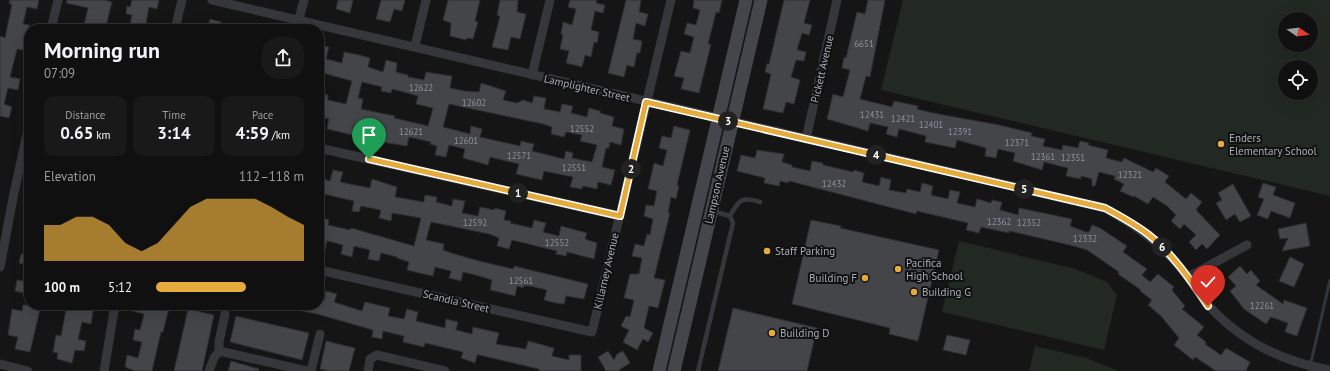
<!DOCTYPE html>
<html lang="en">
<head>
<meta charset="utf-8">
<style>
	:root { --surface:#101010; --page:#191919; --text:#f1f3f6; --muted:#9c9d9f; --line:#303030; --accent:#e6ab3d }
	body { margin:0; font-family:"PT Sans",sans-serif; background:var(--page); color:var(--text); height:100vh; display:flex; flex-direction:column; font-size:15px; white-space:nowrap }
	* { box-sizing:border-box; margin:0 }
	p { font-size:13px; color:var(--muted) }
	.icon { flex:none; width:22px; height:22px; fill:none; stroke:currentColor; stroke-width:2; stroke-linecap:round; stroke-linejoin:round }
	.map { position:relative; flex:1; overflow:hidden }
	.sheet { position:absolute; left:24px; top:24px; width:300px; height:286px; display:flex; flex-direction:column; background:var(--surface); border-radius:16px; box-shadow:0 4px 16px #0002,0 0 0 1px var(--line) }
	.sheet>* { flex:none }
	.needle { width:26px; rotate:103deg }
	.buttons { position:absolute; left:1278px; top:12px; display:grid; gap:8px }
	.buttons a { display:grid; place-items:center; width:40px; height:40px; border-radius:50%; background:var(--surface); box-shadow:0 4px 16px #0002,0 0 0 1px var(--line); font-size:20px }
	.pin { position:absolute; display:grid; place-items:center; width:34px; height:34px; color:#fff; margin:-41px -17px; border-radius:50% 50% 50% 0; rotate:-45deg; box-shadow:0 0 4px #0007 }
	.pin .icon { rotate:45deg }
	.km { position:absolute; width:20px; height:20px; margin:-10px; border-radius:50%; background:#222; color:#fff; font-size:11px; line-height:20px; text-align:center }
	.round { display:grid; place-items:center; flex:none; width:42px; height:42px; border-radius:16px; background:var(--page) }
	.summary { display:flex; align-items:center; justify-content:space-between; height:68px; padding:0 20px }
	h1 { font-size:22px; font-weight:700; line-height:30px }
	.metrics { display:grid; grid-template-columns:repeat(3,1fr); gap:6px; height:68px; padding:4px 20px }
	.metrics div { display:grid; align-content:center; border-radius:10px; background:var(--page); text-align:center }
	.metrics b { font-size:17px; font-weight:700 }
	.metrics small { font-size:11px; font-weight:400 }
	.metrics p { font-size:11px }
	.chart { height:112px; padding:8px 20px }
	.chart p { display:flex; justify-content:space-between }
	.chart svg { width:100%; height:72px; margin-top:4px; fill:var(--accent); opacity:.7 }
	ul { padding:0 20px; list-style:none; font-size:13px }
	li { display:grid; grid-template-columns:64px 48px 1fr; align-items:center; height:30px }
	li i { height:10px; border-radius:5px; background:var(--accent) }
	.map>svg:first-child { display:block }
	.green { fill:#212922; fill-rule:evenodd }
	.lines { fill:none; stroke-linecap:round; stroke-linejoin:round }
	.stream { stroke:#2f373e; stroke-width:3 }
	.building { fill:#444549; stroke:#2f2f32; fill-rule:evenodd }
	.lane { stroke:#36373b; stroke-width:4.5 }
	.street { stroke:#36373b; stroke-width:9 }
	.secondary { stroke:#44464b; stroke-width:13 }
	.route-casing { stroke:#fff; stroke-width:8 }
	.route { stroke:#e6ab3d; stroke-width:5 }
	.poi-dot { fill:#e6ab3d; stroke:#101011; stroke-width:1.5 }
	.labels { text-anchor:middle; dominant-baseline:central; stroke-width:4; stroke-linejoin:round; paint-order:stroke }
	.number-label { font-size:9px; fill:#8e929b }
	.street-label { font-size:11px; fill:#a7acb6; stroke:#101011 }
	.poi-label { font-size:11px; fill:#a7acb6; stroke:#101011; text-anchor:start }
</style>
</head>
<body>
<div class="map">
<svg width="1330" height="371" viewBox="0 0 1330 371">
	<rect width="100%" height="100%" fill="#151516"/>
	<path class="green" d="M 903,0 L 1330,0 L 1330,196 L 881,90 ZM 1285,19 L 1311,19 L 1311,45 L 1285,45 ZM 1285,67 L 1311,67 L 1311,93 L 1285,93 Z
		M 959,241 L 1076,269 L 1107,282 L 1117,295 L 1104,350 L 942,312 Z
		M 1035,346 L 1086,358 L 1119,371 L 1029,371 Z"/>
	<g class="lines">
		<path class="stream" d="M 1309,371 L 1330,280"/>
	</g>
	<path class="building" d="M 10,0 L 39,0 L 37,9 L 27,7 L 23,24 L 29,25 L 29,41 L 27,51 L 17,49 L 10,77 L 20,79 L 18,90 L 8,88 L 4,104 L 12,107 L 9,118 L 0,116 L 0,36 L 5,38 L 12,4 L 9,4 Z
		M 67,0 L 104,0 L 112,2 L 106,26 L 102,25 L 101,29 L 83,29 L 88,8 L 66,3 Z
		M 132,0 L 159,0 L 157,9 L 149,7 L 145,29 L 129,29 L 132,15 L 126,14 L 127,6 L 130,7 Z
		M 338,0 L 353,0 L 350,13 L 336,9 Z
		M 381,0 L 405,0 L 402,11 L 394,9 L 390,22 L 376,19 Z
		M 448,0 L 480,0 L 475,21 L 478,22 L 473,39 L 467,38 L 466,40 L 450,36 L 451,23 L 443,20 Z
		M 500,0 L 518,0 L 517,12 L 526,14 L 520,39 L 511,37 L 508,50 L 492,47 L 500,16 L 497,15 Z
		M 570,0 L 597,0 L 596,3 L 605,5 L 603,13 L 595,11 L 591,30 L 599,32 L 597,43 L 594,42 L 591,57 L 585,55 L 582,67 L 566,63 L 569,51 L 560,49 L 563,35 L 561,34 L 563,22 L 572,25 L 576,9 L 568,7 Z
		M 626,0 L 641,0 L 639,12 L 648,14 L 645,26 L 636,23 L 633,39 L 642,41 L 640,53 L 637,53 L 634,67 L 627,65 L 624,77 L 608,73 Z
		M 694,0 L 722,0 L 719,13 L 716,12 L 708,44 L 711,44 L 699,93 L 681,89 L 684,78 L 674,76 L 681,51 L 690,53 L 694,37 L 684,34 L 687,23 L 696,25 L 700,10 L 693,8 Z
		M 784,0 L 810,0 L 804,23 L 812,25 L 809,35 L 802,33 L 797,50 L 806,52 L 804,61 L 796,60 L 791,77 L 800,80 L 794,104 L 786,102 L 783,113 L 763,109 L 771,74 L 765,72 L 767,64 L 769,64 Z
		M 868,0 L 885,0 L 870,77 L 866,76 L 860,99 L 892,107 L 894,101 L 918,106 L 917,109 L 933,113 L 999,125 L 1032,133 L 1031,136 L 1045,139 L 1043,146 L 1062,150 L 1063,145 L 1078,148 L 1080,141 L 1089,143 L 1088,145 L 1108,150 L 1106,158 L 1122,162 L 1124,158 L 1153,172 L 1156,168 L 1169,176 L 1165,182 L 1186,199 L 1191,193 L 1202,202 L 1196,210 L 1220,235 L 1207,249 L 1202,244 L 1196,250 L 1189,242 L 1196,235 L 1184,224 L 1180,229 L 1171,221 L 1176,215 L 1167,206 L 1153,197 L 1148,204 L 1134,196 L 1133,197 L 1120,191 L 1124,184 L 1114,179 L 1115,176 L 1099,172 L 1095,186 L 1092,186 L 1092,179 L 1081,176 L 1081,179 L 1066,176 L 1068,168 L 1044,162 L 1042,170 L 1013,161 L 1015,153 L 998,149 L 996,158 L 985,156 L 986,148 L 957,140 L 955,148 L 925,142 L 926,136 L 899,129 L 897,137 L 886,134 L 888,127 L 870,123 L 868,131 L 827,119 L 833,94 L 843,97 L 850,70 L 842,68 L 844,57 L 846,58 L 857,12 L 865,14 Z
		M 210,19 L 221,22 L 219,29 L 207,29 Z
		M 319,45 L 329,47 L 326,59 L 342,63 L 344,52 L 359,55 L 370,58 L 368,67 L 383,72 L 386,60 L 397,63 L 396,72 L 408,75 L 408,77 L 424,80 L 426,72 L 452,76 L 450,88 L 465,91 L 479,92 L 481,83 L 506,91 L 503,100 L 517,103 L 523,100 L 532,103 L 534,96 L 546,98 L 544,109 L 560,112 L 562,104 L 573,106 L 571,113 L 587,117 L 589,108 L 600,111 L 600,113 L 614,117 L 612,126 L 624,129 L 621,145 L 610,142 L 609,148 L 606,148 L 602,167 L 615,170 L 611,185 L 598,182 L 597,189 L 583,186 L 582,189 L 570,187 L 573,177 L 544,171 L 542,180 L 516,174 L 519,164 L 506,161 L 490,157 L 488,165 L 463,158 L 465,149 L 449,145 L 446,157 L 435,155 L 437,146 L 430,144 L 431,142 L 409,137 L 407,146 L 381,142 L 383,131 L 354,125 L 352,135 L 327,129 L 329,119 L 319,116 L 319,93 L 328,95 L 328,100 L 346,104 L 352,81 L 323,73 L 319,74 ZM 362,82 L 382,87 L 381,91 L 391,93 L 392,89 L 418,96 L 416,104 L 433,108 L 428,126 L 394,118 L 395,116 L 361,109 L 363,99 L 358,98 ZM 449,104 L 543,124 L 552,127 L 551,134 L 564,137 L 566,132 L 582,135 L 580,141 L 597,145 L 592,162 L 572,158 L 573,153 L 566,151 L 564,159 L 532,151 L 534,144 L 521,141 L 520,146 L 480,137 L 482,129 L 471,126 L 470,134 L 443,127 Z
		M 674,126 L 690,130 L 677,185 L 679,186 L 676,199 L 671,197 L 668,213 L 670,213 L 654,278 L 665,280 L 658,308 L 649,306 L 644,328 L 653,333 L 648,342 L 643,339 L 637,350 L 623,342 L 629,330 L 621,326 L 626,316 L 630,317 L 634,300 L 624,298 L 630,274 L 639,274 L 642,258 L 632,256 L 635,244 L 644,246 L 647,234 L 650,235 L 653,219 L 644,216 L 646,205 L 654,206 L 657,191 L 648,189 L 654,163 L 663,166 L 667,150 L 659,148 L 662,136 L 671,138 Z
		M 757,150 L 784,154 L 782,162 L 792,165 L 792,167 L 810,171 L 812,161 L 823,163 L 823,165 L 853,172 L 854,170 L 864,173 L 862,182 L 879,186 L 881,177 L 891,180 L 889,190 L 906,193 L 907,189 L 920,192 L 922,183 L 933,186 L 931,195 L 948,199 L 950,190 L 960,192 L 957,203 L 975,207 L 977,199 L 991,203 L 992,200 L 1002,202 L 1000,210 L 1018,215 L 1019,208 L 1072,219 L 1070,226 L 1086,232 L 1089,232 L 1092,225 L 1100,228 L 1127,246 L 1123,252 L 1147,269 L 1142,275 L 1150,282 L 1158,274 L 1174,287 L 1172,290 L 1185,306 L 1182,309 L 1204,327 L 1197,335 L 1206,342 L 1205,344 L 1221,355 L 1226,348 L 1250,362 L 1246,371 L 1216,371 L 1195,357 L 1193,360 L 1174,345 L 1179,338 L 1161,316 L 1148,305 L 1152,300 L 1140,291 L 1141,290 L 1118,274 L 1119,272 L 1087,250 L 1074,246 L 1009,231 L 1009,233 L 981,227 L 979,233 L 966,230 L 968,223 L 917,211 L 916,214 L 789,181 L 788,183 L 780,181 L 779,186 L 764,183 L 765,178 L 737,171 L 741,155 L 755,158 Z
		M 333,170 L 343,172 L 340,182 L 370,188 L 372,179 L 397,187 L 395,197 L 424,202 L 425,195 L 437,197 L 436,202 L 452,206 L 453,199 L 465,201 L 462,213 L 478,216 L 480,207 L 494,210 L 495,208 L 506,211 L 504,220 L 511,221 L 510,223 L 532,228 L 534,220 L 546,223 L 543,232 L 559,236 L 561,226 L 587,233 L 585,239 L 597,243 L 594,259 L 567,252 L 566,256 L 556,254 L 557,251 L 512,240 L 509,249 L 497,246 L 499,238 L 489,234 L 431,222 L 426,240 L 444,244 L 443,250 L 451,253 L 479,261 L 513,269 L 514,266 L 588,284 L 584,299 L 566,296 L 564,304 L 556,303 L 544,300 L 547,290 L 530,286 L 524,286 L 523,288 L 517,286 L 515,296 L 503,293 L 490,290 L 492,280 L 479,276 L 463,272 L 461,281 L 449,278 L 451,271 L 435,267 L 433,276 L 419,273 L 407,270 L 409,262 L 397,258 L 397,257 L 381,253 L 379,261 L 368,259 L 370,250 L 354,246 L 352,257 L 341,254 L 343,245 L 327,241 L 322,262 L 319,262 L 319,229 L 322,218 L 329,220 L 328,225 L 350,230 L 351,228 L 414,246 L 421,218 L 392,213 L 391,221 L 379,218 L 381,210 L 361,206 L 359,212 L 352,211 L 354,201 L 319,193 L 319,178 L 330,181 Z
		M 1263,183 L 1276,187 L 1273,195 L 1295,203 L 1290,218 L 1271,211 L 1268,219 L 1257,215 L 1264,199 L 1258,197 Z
		M 1233,184 L 1251,216 L 1240,222 L 1235,214 L 1226,220 L 1216,203 L 1222,200 L 1218,193 Z
		M 811,220 L 841,226 L 840,228 L 939,250 L 918,341 L 889,334 L 890,328 L 792,304 Z
		M 1306,223 L 1310,246 L 1282,251 L 1288,238 L 1280,239 L 1278,229 Z
		M 21,254 L 29,255 L 29,265 L 19,263 Z
		M 1290,257 L 1304,264 L 1294,287 L 1279,281 Z
		M 1240,266 L 1247,274 L 1251,270 L 1260,281 L 1256,285 L 1283,304 L 1284,300 L 1307,308 L 1297,336 L 1285,332 L 1288,323 L 1271,317 L 1266,324 L 1244,309 L 1230,291 L 1236,286 L 1228,277 Z
		M 17,280 L 29,282 L 29,294 L 15,291 Z
		M 326,291 L 337,294 L 334,302 L 362,311 L 365,302 L 390,308 L 388,316 L 404,319 L 407,309 L 418,312 L 416,321 L 445,328 L 446,319 L 458,322 L 456,330 L 472,334 L 473,327 L 499,333 L 496,344 L 526,349 L 528,341 L 554,348 L 552,356 L 569,360 L 569,355 L 581,355 L 581,371 L 539,371 L 539,369 L 479,355 L 477,355 L 475,363 L 461,358 L 463,352 L 425,343 L 424,347 L 403,342 L 404,336 L 383,331 L 382,339 L 372,337 L 373,330 L 317,314 L 287,308 L 287,305 L 319,305 L 319,300 L 324,301 Z
		M 23,305 L 41,305 L 30,352 L 15,349 L 18,337 L 8,335 L 12,309 L 22,311 Z
		M 67,305 L 94,305 L 91,324 L 82,322 L 78,339 L 86,341 L 84,351 L 75,350 L 72,363 L 57,359 L 58,353 L 53,352 L 56,335 L 61,336 Z
		M 121,305 L 156,305 L 169,308 L 163,332 L 161,332 L 152,371 L 135,371 L 125,367 L 127,355 L 138,358 L 142,342 L 133,340 L 135,329 L 140,330 L 144,314 L 121,308 Z
		M 733,308 L 817,328 L 807,371 L 718,371 Z
		M 188,309 L 214,315 L 202,371 L 174,371 Z
		M 236,316 L 309,333 L 302,360 L 230,342 Z
		M 947,335 L 970,340 L 966,355 L 943,350 Z
		M 326,341 L 355,348 L 349,371 L 329,371 L 320,369 Z
		M 608,351 L 614,360 L 617,354 L 623,351 L 630,363 L 619,370 L 620,371 L 606,371 L 598,357 Z
		M 231,361 L 259,369 L 258,371 L 228,371 Z"/>
	<g class="lines">
		<path class="lane" d="M 730,216 C 739,200 741,196 760,202
			M 698,371 L 733,223 L 730,216 L 712,211"/>
		<path class="street" d="M 212,0 L 1105,208 C 1139,227 1164,246 1188,277 C 1195,286 1201,298 1209,306 C 1242,342 1283,362 1330,370
			M 299,19 L 304,0
			M 51,29 L 58,0
			M 175,29 L 182,0
			M 415,46 L 426,0
			M 532,75 L 550,0
			M 806,139 L 837,0
			M 319,148 L 620,216
			M 0,267 L 14,193 L 29,125
			M 319,270 L 592,332 L 671,0
			M 1188,277 L 1247,245
			M 219,351 L 307,371
			M 0,364 L 28,371
			M 104,371 L 115,305
			M 209,371 L 214,358 L 219,351 L 219,342 L 225,314
			M 311,371 L 320,334
			M 368,371 L 370,359 L 377,355 L 445,371"/>
		<path class="secondary" d="M 659,371 L 746,0
			M 674,371 L 761,0"/>
	</g>
	<g class="lines">
		<g class="route-casing">
			<path id="route" d="M 369,159 L 620,216 L 646,102 L 1105,208 C 1120,216 1135,224 1149,235 C 1173,254 1191,281 1208,306"/>
		</g>
		<use href="#route" class="route"/>
	</g>
	<g class="poi-dot">
		<circle cx="1221" cy="144" r="4"/>
		<circle cx="767" cy="251" r="4"/>
		<circle cx="898" cy="269" r="4"/>
		<circle cx="865" cy="278" r="4"/>
		<circle cx="914" cy="292" r="4"/>
		<circle cx="772" cy="333" r="4"/>
	</g>
	<g class="labels">
		<g class="number-label">
			<text x="864" y="43">6651</text>
			<text x="421" y="87">12622</text>
			<text x="474" y="102">12602</text>
			<text x="872" y="114">12431</text>
			<text x="903" y="118">12421</text>
			<text x="931" y="124">12401</text>
			<text x="582" y="128">12552</text>
			<text x="411" y="131">12621</text>
			<text x="960" y="131">12391</text>
			<text x="466" y="140">12601</text>
			<text x="1017" y="142">12371</text>
			<text x="519" y="155">12571</text>
			<text x="1043" y="156">12361</text>
			<text x="1073" y="157">12351</text>
			<text x="574" y="167">12551</text>
			<text x="1130" y="174">12321</text>
			<text x="834" y="183">12432</text>
			<text x="999" y="221">12362</text>
			<text x="475" y="222">12592</text>
			<text x="1029" y="222">12352</text>
			<text x="1085" y="238">12332</text>
			<text x="557" y="242">12552</text>
			<text x="521" y="280">12561</text>
			<text x="1262" y="305">12261</text>
		</g>
		<g class="street-label">
			<text transform="translate(822 69) rotate(-77)">Pickett Avenue</text>
			<text transform="translate(587 88) rotate(13)">Lamplighter Street</text>
			<text transform="translate(717 185) rotate(-77)">Lampson Avenue</text>
			<text transform="translate(606 271) rotate(-77)">Killarney Avenue</text>
			<text transform="translate(456 301) rotate(13)">Scandia Street</text>
		</g>
		<g class="poi-label">
			<text x="1229" y="138">Enders<tspan x="1229" dy="13">Elementary School</tspan></text>
			<text x="775" y="251">Staff Parking</text>
			<text x="906" y="263">Pacifica<tspan x="906" dy="13">High School</tspan></text>
			<text x="857" y="278" text-anchor="end">Building F</text>
			<text x="922" y="292">Building G</text>
			<text x="780" y="333">Building D</text>
		</g>
	</g>
</svg>
<div class="buttons">
<a><svg class="needle" viewBox="-14 -14 28 28"><path d="M0-13l5 13h-10z" fill="#e53935"/><path d="M0 13l5-13h-10z" fill="#9c9d9f"/></svg></a>
<a><svg class="icon" aria-label="locate" viewBox="0 0 24 24"><circle cx="12" cy="12" r="6"/><path d="M12 2v4M12 18v4M2 12h4M18 12h4"/></svg></a>
</div>
<div class="pin" style="left:369px;top:159px;background:#1e9e55"><svg class="icon" aria-label="arrive" viewBox="0 0 24 24"><path d="M6 21V4h12l-3 4 3 4H6"/></svg></div>
<div class="pin" style="left:1208px;top:306px;background:#d93025"><svg class="icon" aria-label="check" viewBox="0 0 24 24"><path d="M5 12l5 5 9-10"/></svg></div>
<b class="km" style="left:518px;top:193px">1</b>
<b class="km" style="left:631px;top:169px">2</b>
<b class="km" style="left:728px;top:121px">3</b>
<b class="km" style="left:876px;top:155px">4</b>
<b class="km" style="left:1024px;top:189px">5</b>
<b class="km" style="left:1162px;top:247px">6</b>
<section class="sheet">
<div class="summary"><div><h1>Morning run</h1><p>07:09</p></div><a class="round"><svg class="icon" aria-label="share" viewBox="0 0 24 24"><path d="M12 15V3M7 8l5-5 5 5M5 13v7h14v-7"/></svg></a></div>
<div class="metrics">
<div><p>Distance</p><b>0.65<small> km</small></b></div>
<div><p>Time</p><b>3:14</b></div>
<div><p>Pace</p><b>4:59<small> /km</small></b></div>
</div>
<div class="chart"><p><span>Elevation</span>112–118 m</p>
<svg viewBox="0 0 160 44" preserveAspectRatio="none"><path d="M0 44V22L10 22L20 17L30 17L40 22L50 33L60 38L70 33L80 22L90 11L100 6L110 6L120 6L130 6L140 11L150 17L160 22V44z"/></svg>
</div>
<ul>
<li><b>100 m</b>5:12<i style="width:61%"></i></li>
</ul>
</section>
</div>
</body>
</html>
